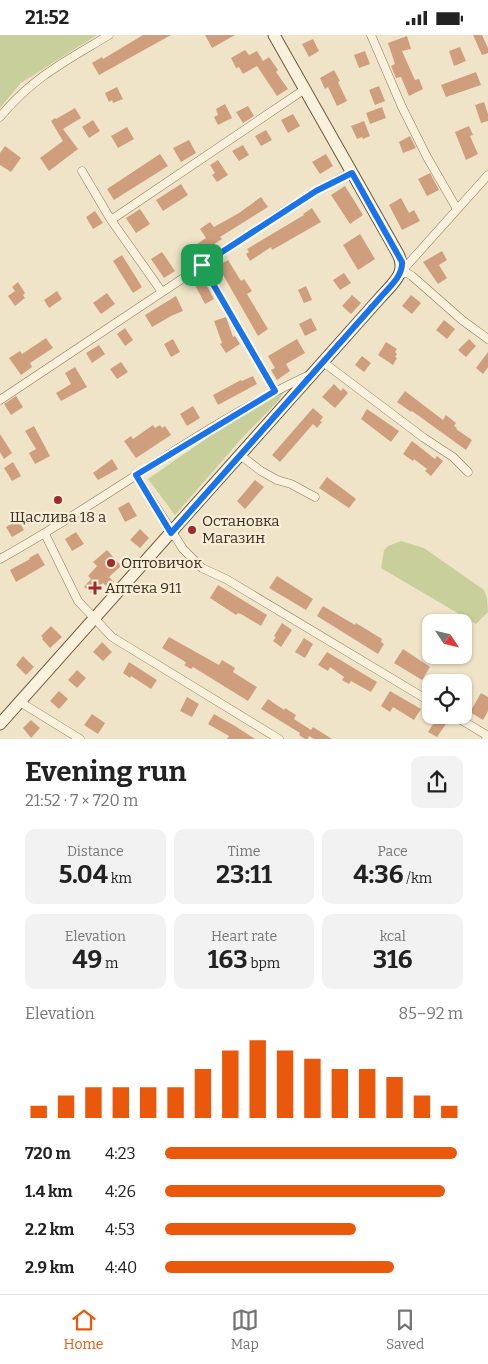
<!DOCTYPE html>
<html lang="en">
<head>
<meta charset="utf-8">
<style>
	:root { --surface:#fff; --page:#f2f2f2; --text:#222; --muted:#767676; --line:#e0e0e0; --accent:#ea580c }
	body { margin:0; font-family:Bitter,serif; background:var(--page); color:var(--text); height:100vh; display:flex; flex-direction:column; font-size:19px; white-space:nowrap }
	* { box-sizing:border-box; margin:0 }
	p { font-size:16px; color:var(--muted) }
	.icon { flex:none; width:28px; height:28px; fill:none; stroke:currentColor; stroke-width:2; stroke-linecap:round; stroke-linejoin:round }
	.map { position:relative; height:704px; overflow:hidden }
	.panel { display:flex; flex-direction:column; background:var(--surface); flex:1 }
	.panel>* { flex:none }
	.needle { width:32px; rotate:125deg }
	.tools { position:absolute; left:422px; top:579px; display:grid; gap:10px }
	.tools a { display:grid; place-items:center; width:50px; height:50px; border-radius:10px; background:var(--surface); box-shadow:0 1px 4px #0004; font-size:25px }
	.pin { position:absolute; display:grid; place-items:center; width:42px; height:42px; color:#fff; margin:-21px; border-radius:10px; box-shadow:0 2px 8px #0006 }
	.round { display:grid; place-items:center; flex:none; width:52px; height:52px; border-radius:10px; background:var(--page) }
	.headline { display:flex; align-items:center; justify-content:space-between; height:85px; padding:0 25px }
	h1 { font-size:28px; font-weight:700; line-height:38px }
	.metrics { display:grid; grid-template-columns:repeat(3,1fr); gap:8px; height:85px; padding:5px 25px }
	.metrics div { display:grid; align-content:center; border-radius:10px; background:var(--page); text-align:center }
	.metrics b { font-size:25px; font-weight:700 }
	.metrics small { font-size:14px; font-weight:400 }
	.metrics p { font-size:14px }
	.chart { height:140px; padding:10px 25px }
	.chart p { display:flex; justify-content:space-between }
	.chart svg { width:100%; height:90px; margin-top:5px; stroke:var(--accent); stroke-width:6 }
	ul { padding:0 25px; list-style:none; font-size:16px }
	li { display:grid; grid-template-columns:80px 60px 1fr; align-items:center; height:38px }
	li i { height:12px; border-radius:6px; background:var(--accent) }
	.status { display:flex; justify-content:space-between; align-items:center; height:35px; padding:0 25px; background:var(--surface); direction:ltr }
	.status svg { height:14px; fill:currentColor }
	.menu { display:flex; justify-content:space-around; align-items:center; height:70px; border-top:1px solid var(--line); background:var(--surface); font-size:14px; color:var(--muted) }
	.menu a { display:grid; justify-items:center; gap:2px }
	.menu .on { color:var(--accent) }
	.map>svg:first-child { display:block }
	.green { fill:#c9cf9b }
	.building { fill:#cf9f7d }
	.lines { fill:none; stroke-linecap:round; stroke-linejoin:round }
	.street-casing { stroke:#8d765c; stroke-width:9 }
	.secondary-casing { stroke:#6f573f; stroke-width:13 }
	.street { stroke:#faf1dc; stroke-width:8 }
	.secondary { stroke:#faf1dc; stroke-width:11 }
	.route-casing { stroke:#fff; stroke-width:10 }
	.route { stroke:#1a73e8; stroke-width:6 }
	.poi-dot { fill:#9e2a2b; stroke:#f7eed8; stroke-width:2 }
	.labels { text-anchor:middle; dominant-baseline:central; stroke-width:4.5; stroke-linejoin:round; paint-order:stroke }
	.poi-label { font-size:15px; fill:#3d2e20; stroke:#f7eed8; text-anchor:start }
</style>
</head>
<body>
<div class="status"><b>21:52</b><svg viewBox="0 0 49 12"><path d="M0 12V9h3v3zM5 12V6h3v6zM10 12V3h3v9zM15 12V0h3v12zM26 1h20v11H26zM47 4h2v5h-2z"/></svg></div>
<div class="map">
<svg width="488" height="704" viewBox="0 0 488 704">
	<rect width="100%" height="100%" fill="#f0e4c8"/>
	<path class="green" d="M 0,0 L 97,0 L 21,48 L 0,73 Z
		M 280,357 L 283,358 L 279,365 L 243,402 L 175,480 L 148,444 L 220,394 Z
		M 401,506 L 424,513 L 484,555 L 487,563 L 488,577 L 476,589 L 381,533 L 384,515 L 388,511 Z"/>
	<path class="building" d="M 143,0 L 171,0 L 99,40 L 92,28 L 102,22 L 103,24 Z
		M 205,0 L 235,0 L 212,13 Z
		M 473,0 L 482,0 L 488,13 L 488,18 L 482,20 Z
		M 407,1 L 411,14 L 402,16 L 415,45 L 419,44 L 423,54 L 409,61 L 401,42 L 396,43 L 391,31 L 395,29 L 388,8 Z
		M 313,4 L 319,16 L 309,22 L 302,9 Z
		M 460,12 L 466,26 L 454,31 L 449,16 Z
		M 245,15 L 249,20 L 257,16 L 263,26 L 269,22 L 278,35 L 276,37 L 288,54 L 277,61 L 257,31 L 243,39 L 239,32 L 236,33 L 231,23 Z
		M 365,16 L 370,29 L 359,33 L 354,20 Z
		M 334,35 L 340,46 L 338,47 L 347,66 L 337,71 L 328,52 L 325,54 L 320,43 Z
		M 476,37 L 481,50 L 446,62 L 441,50 Z
		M 379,51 L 385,66 L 375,70 L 369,55 Z
		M 117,52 L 123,64 L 113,68 L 112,65 L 109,67 L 105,58 Z
		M 484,67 L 488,79 L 488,86 L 481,88 L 475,70 Z
		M 225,69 L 232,83 L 218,90 L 214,82 L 218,80 L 216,74 Z
		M 248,71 L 254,81 L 243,88 L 236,77 Z
		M 382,72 L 386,83 L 370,89 L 366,78 Z
		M 75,73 L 81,83 L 63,94 L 78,114 L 49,136 L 40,123 L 63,106 L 51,86 L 55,83 L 56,84 Z
		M 293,79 L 300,91 L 288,98 L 281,85 Z
		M 93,85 L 100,96 L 89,103 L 82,92 Z
		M 364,86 L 370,101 L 363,104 L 362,102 L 357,104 L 351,91 Z
		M 469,91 L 473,100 L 470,101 L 478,119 L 466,125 L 455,97 Z
		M 127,92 L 134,104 L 118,113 L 111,101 Z
		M 266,95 L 272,105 L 261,111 L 255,101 Z
		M 410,101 L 416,113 L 403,118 L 399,107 Z
		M 189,105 L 196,118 L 181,127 L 173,113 Z
		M 243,110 L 249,120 L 239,126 L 232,116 Z
		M 5,111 L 21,123 L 11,137 L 0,130 L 0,118 Z
		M 160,119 L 168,131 L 114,165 L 107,154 Z
		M 326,119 L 333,131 L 320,139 L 312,127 Z
		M 218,125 L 228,140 L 217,147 L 212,140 L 215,138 L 210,130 Z
		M 430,138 L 439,155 L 427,161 L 418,144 Z
		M 181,149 L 188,160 L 163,176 L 156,165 Z
		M 345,151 L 363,180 L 350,189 L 331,160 Z
		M 261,162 L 268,172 L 220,202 L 222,204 L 202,217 L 203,219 L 189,229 L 182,219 L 206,203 L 200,194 L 210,187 L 214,192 L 239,178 Z
		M 401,163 L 409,178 L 414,175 L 420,186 L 402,195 L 389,170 Z
		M 312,173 L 321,187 L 272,215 L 271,212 L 250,226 L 246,219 L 249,217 L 247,214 L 304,180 L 303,179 Z
		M 140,174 L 150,189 L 136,198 L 126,183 Z
		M 95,176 L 103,188 L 93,194 L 86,182 Z
		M 360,199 L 375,224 L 358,235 L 343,210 Z
		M 442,216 L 447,225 L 439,230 L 447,243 L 438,249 L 423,227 Z
		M 162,217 L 175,236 L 164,243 L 151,224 Z
		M 122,220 L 142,252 L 133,258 L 113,226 Z
		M 228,225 L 241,246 L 244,244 L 252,256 L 247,259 L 268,294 L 258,301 L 218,231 Z
		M 344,238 L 351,248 L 340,255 L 333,245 Z
		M 204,246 L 214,264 L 205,269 L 195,250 Z
		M 18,247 L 25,258 L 23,260 L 25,263 L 15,271 L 8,261 L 15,256 L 12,252 Z
		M 306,251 L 312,265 L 304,268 L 298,255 Z
		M 57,256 L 62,264 L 49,273 L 44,265 Z
		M 107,258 L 115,269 L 101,279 L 93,268 Z
		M 352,260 L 361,268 L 351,279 L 342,271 Z
		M 411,260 L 421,268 L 412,279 L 402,271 Z
		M 176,261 L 183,276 L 171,281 L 152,292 L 145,280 Z
		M 226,282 L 233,302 L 235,301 L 240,309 L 226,318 L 220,309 L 222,308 L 214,286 Z
		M 311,283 L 317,295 L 305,301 L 299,289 Z
		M 444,285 L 455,294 L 447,304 L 436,295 Z
		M 125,293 L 133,305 L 125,311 L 117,299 Z
		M 46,303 L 53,313 L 30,328 L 32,332 L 21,340 L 9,323 L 20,316 L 22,319 Z
		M 173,304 L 180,317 L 171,322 L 164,309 Z
		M 297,304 L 305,318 L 286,329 L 290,336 L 277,345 L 271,335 L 275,333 L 268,321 Z
		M 469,304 L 476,311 L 466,322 L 458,315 Z
		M 386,307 L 397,314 L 395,317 L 397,319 L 395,322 L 397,323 L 393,330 L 378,320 Z
		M 99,310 L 105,319 L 92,328 L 86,318 Z
		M 488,317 L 488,332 L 483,339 L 476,333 Z
		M 362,321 L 371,328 L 364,337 L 355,330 Z
		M 121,327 L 128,337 L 117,344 L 110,334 Z
		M 75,332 L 87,352 L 61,366 L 56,358 L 71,349 L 65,338 Z
		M 253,341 L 257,349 L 218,370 L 213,360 L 241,345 L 242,346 Z
		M 334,349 L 341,356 L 343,353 L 348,358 L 335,373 L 322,362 Z
		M 405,356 L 443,385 L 446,380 L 456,388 L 454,391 L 457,393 L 456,394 L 472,405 L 466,415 L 412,376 L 411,377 L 397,367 Z
		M 16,361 L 23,372 L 11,380 L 4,369 Z
		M 193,371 L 200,383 L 187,391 L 180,379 Z
		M 313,373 L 323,382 L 320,386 L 322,387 L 317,393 L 313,389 L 280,427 L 272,420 Z
		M 367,374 L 399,396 L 391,407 L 361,384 Z
		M 153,390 L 155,393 L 160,390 L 162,393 L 165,391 L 171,400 L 136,423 L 124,406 L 131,401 L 133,404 Z
		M 34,391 L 50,421 L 35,429 L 29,418 L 36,414 L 25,396 Z
		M 0,399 L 12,418 L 4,424 L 0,417 Z
		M 412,406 L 435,424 L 437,421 L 443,426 L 431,441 L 425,436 L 427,434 L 414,424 L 413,426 L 403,419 Z
		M 112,424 L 118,434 L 98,445 L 93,438 Z
		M 13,427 L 21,441 L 12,446 L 4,433 Z
		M 327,442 L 356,464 L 349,473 L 319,453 Z
		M 255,445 L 264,452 L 245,474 L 237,466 Z
		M 129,467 L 137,481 L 125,487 L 118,473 Z
		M 18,485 L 24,495 L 12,502 L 6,492 Z
		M 140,494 L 149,503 L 140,513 L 130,505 Z
		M 76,497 L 84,509 L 72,516 L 65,504 Z
		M 107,515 L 121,531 L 109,542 L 114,547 L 108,553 L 103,548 L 93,559 L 84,552 L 91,544 L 88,541 L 97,531 L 93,527 Z
		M 38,518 L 45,530 L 16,547 L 10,535 L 30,524 L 29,523 Z
		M 277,541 L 313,564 L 306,575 L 269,553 Z
		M 218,550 L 267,580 L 261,591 L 241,579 L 238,578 L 236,580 L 210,563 Z
		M 323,571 L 355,590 L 356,588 L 382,604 L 381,607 L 384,609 L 378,619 L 317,581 Z
		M 282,588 L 292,595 L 281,612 L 273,606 L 276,602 L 274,601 Z
		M 51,591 L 62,602 L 50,613 L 42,604 L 43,603 L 41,601 Z
		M 169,602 L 219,630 L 222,625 L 235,633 L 233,637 L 257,652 L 248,666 L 193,632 L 191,634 L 184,630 L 186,628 L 184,626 L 162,613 Z
		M 304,603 L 313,609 L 305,623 L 295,617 Z
		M 102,607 L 112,617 L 103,626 L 93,617 Z
		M 403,614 L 430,632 L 422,645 L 394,628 Z
		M 327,617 L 377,647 L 371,657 L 351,646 L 349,649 L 342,645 L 344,642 L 330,632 L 328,636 L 318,630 Z
		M 23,621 L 34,632 L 26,640 L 16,630 Z
		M 129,627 L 157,645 L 151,654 L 131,641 L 130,643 L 123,638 Z
		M 77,635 L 86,643 L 77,653 L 68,645 Z
		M 59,656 L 68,664 L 59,674 L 50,666 Z
		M 390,656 L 421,674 L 414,685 L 393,672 L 390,677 L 381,671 Z
		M 481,658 L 488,662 L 488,676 L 483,685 L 470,677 Z
		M 187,662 L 199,669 L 192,682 L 180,676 Z
		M 268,664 L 284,675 L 285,673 L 296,680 L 294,684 L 311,695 L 313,692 L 332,704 L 314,704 L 309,701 L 308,704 L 305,704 L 299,700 L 300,698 L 261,674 Z
		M 92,679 L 105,688 L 98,699 L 84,690 Z
		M 214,679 L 235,691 L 255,704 L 227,704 L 229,701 L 208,689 Z
		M 437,683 L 446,689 L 437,702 L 428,697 Z
		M 31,685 L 40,693 L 31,703 L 23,693 Z"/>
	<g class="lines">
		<g class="street-casing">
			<path id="street" d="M 371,0 L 402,72 L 427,122 L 457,174
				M 0,82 C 33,42 66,26 109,0
				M 82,136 L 111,185 L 162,257
				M 111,185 L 305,54
				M 202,230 L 275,356
				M 401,237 L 488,140
				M 399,239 L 407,238 L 412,241 L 462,285 L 488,304
				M 323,327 L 424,403 L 453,422 L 468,437
				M 0,365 L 284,176 L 316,156 L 352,137
				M 240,420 L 261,436 L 277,445 L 291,449 L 315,462
				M 136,440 L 183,514 L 202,533 L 226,544 L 431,667
				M 45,499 L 78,566 L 112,602 L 279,704
				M 0,524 C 105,466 200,391 309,340
				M 20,667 L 80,704
				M 453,680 L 488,701 L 486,704"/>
		</g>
		<g class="secondary-casing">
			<path id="secondary" d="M 0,689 L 379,264 C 392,249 408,238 398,219 L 274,0"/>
		</g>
		<use href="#street" class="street"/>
		<use href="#secondary" class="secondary"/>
	</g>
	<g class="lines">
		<g class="route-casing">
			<path id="route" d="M 352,138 L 402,227 C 403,242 388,253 379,264 L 171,498 L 136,440 L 275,356 L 202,230 L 316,156 Z"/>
		</g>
		<use href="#route" class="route"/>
	</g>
	<g class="poi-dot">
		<circle cx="58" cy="465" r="5"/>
		<circle cx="192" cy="495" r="5"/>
		<circle cx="111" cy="528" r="5"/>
		<path d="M92.5 545.5h5v5h5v5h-5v5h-5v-5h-5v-5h5z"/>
	</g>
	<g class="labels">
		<g class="poi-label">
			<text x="58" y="482" text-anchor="middle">Щаслива 18 а</text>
			<text x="202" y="486">Остановка<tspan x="202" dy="17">Магазин</tspan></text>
			<text x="121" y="528">Оптовичок</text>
			<text x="105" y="553">Аптека 911</text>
		</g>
	</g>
</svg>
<div class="tools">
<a><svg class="needle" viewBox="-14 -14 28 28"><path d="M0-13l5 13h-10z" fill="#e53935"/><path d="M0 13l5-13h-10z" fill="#767676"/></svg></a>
<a><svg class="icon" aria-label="locate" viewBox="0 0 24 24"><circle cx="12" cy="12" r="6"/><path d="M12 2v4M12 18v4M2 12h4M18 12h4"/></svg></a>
</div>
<div class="pin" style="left:202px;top:230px;background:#1e9e55"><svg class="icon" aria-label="arrive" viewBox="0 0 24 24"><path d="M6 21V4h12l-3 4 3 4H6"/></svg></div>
</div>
<section class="panel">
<div class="headline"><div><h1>Evening run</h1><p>21:52 · 7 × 720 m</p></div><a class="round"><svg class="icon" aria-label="share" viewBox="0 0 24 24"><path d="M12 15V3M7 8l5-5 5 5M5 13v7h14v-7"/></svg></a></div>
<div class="metrics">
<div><p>Distance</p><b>5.04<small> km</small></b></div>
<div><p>Time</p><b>23:11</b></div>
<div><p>Pace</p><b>4:36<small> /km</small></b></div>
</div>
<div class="metrics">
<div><p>Elevation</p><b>49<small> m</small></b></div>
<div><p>Heart rate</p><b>163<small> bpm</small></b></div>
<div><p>kcal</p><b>316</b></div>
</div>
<div class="chart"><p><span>Elevation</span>85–92 m</p>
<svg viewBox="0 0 160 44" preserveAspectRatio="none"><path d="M5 44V38M15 44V33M25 44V29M35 44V29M45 44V29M55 44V29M65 44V20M75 44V11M85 44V6M95 44V11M105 44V15M115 44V20M125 44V20M135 44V24M145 44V33M155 44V38"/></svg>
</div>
<ul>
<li><b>720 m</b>4:23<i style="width:98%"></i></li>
<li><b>1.4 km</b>4:26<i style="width:94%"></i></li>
<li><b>2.2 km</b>4:53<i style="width:64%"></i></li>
<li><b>2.9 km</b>4:40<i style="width:77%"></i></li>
</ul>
</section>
<nav class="menu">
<a class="on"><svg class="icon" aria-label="home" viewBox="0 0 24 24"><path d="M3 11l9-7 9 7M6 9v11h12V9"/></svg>Home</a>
<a><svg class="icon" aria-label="map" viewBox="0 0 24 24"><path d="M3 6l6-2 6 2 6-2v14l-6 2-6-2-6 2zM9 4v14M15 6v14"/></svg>Map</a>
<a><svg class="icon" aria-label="saved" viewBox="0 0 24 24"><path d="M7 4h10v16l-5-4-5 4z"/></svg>Saved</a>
</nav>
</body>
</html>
